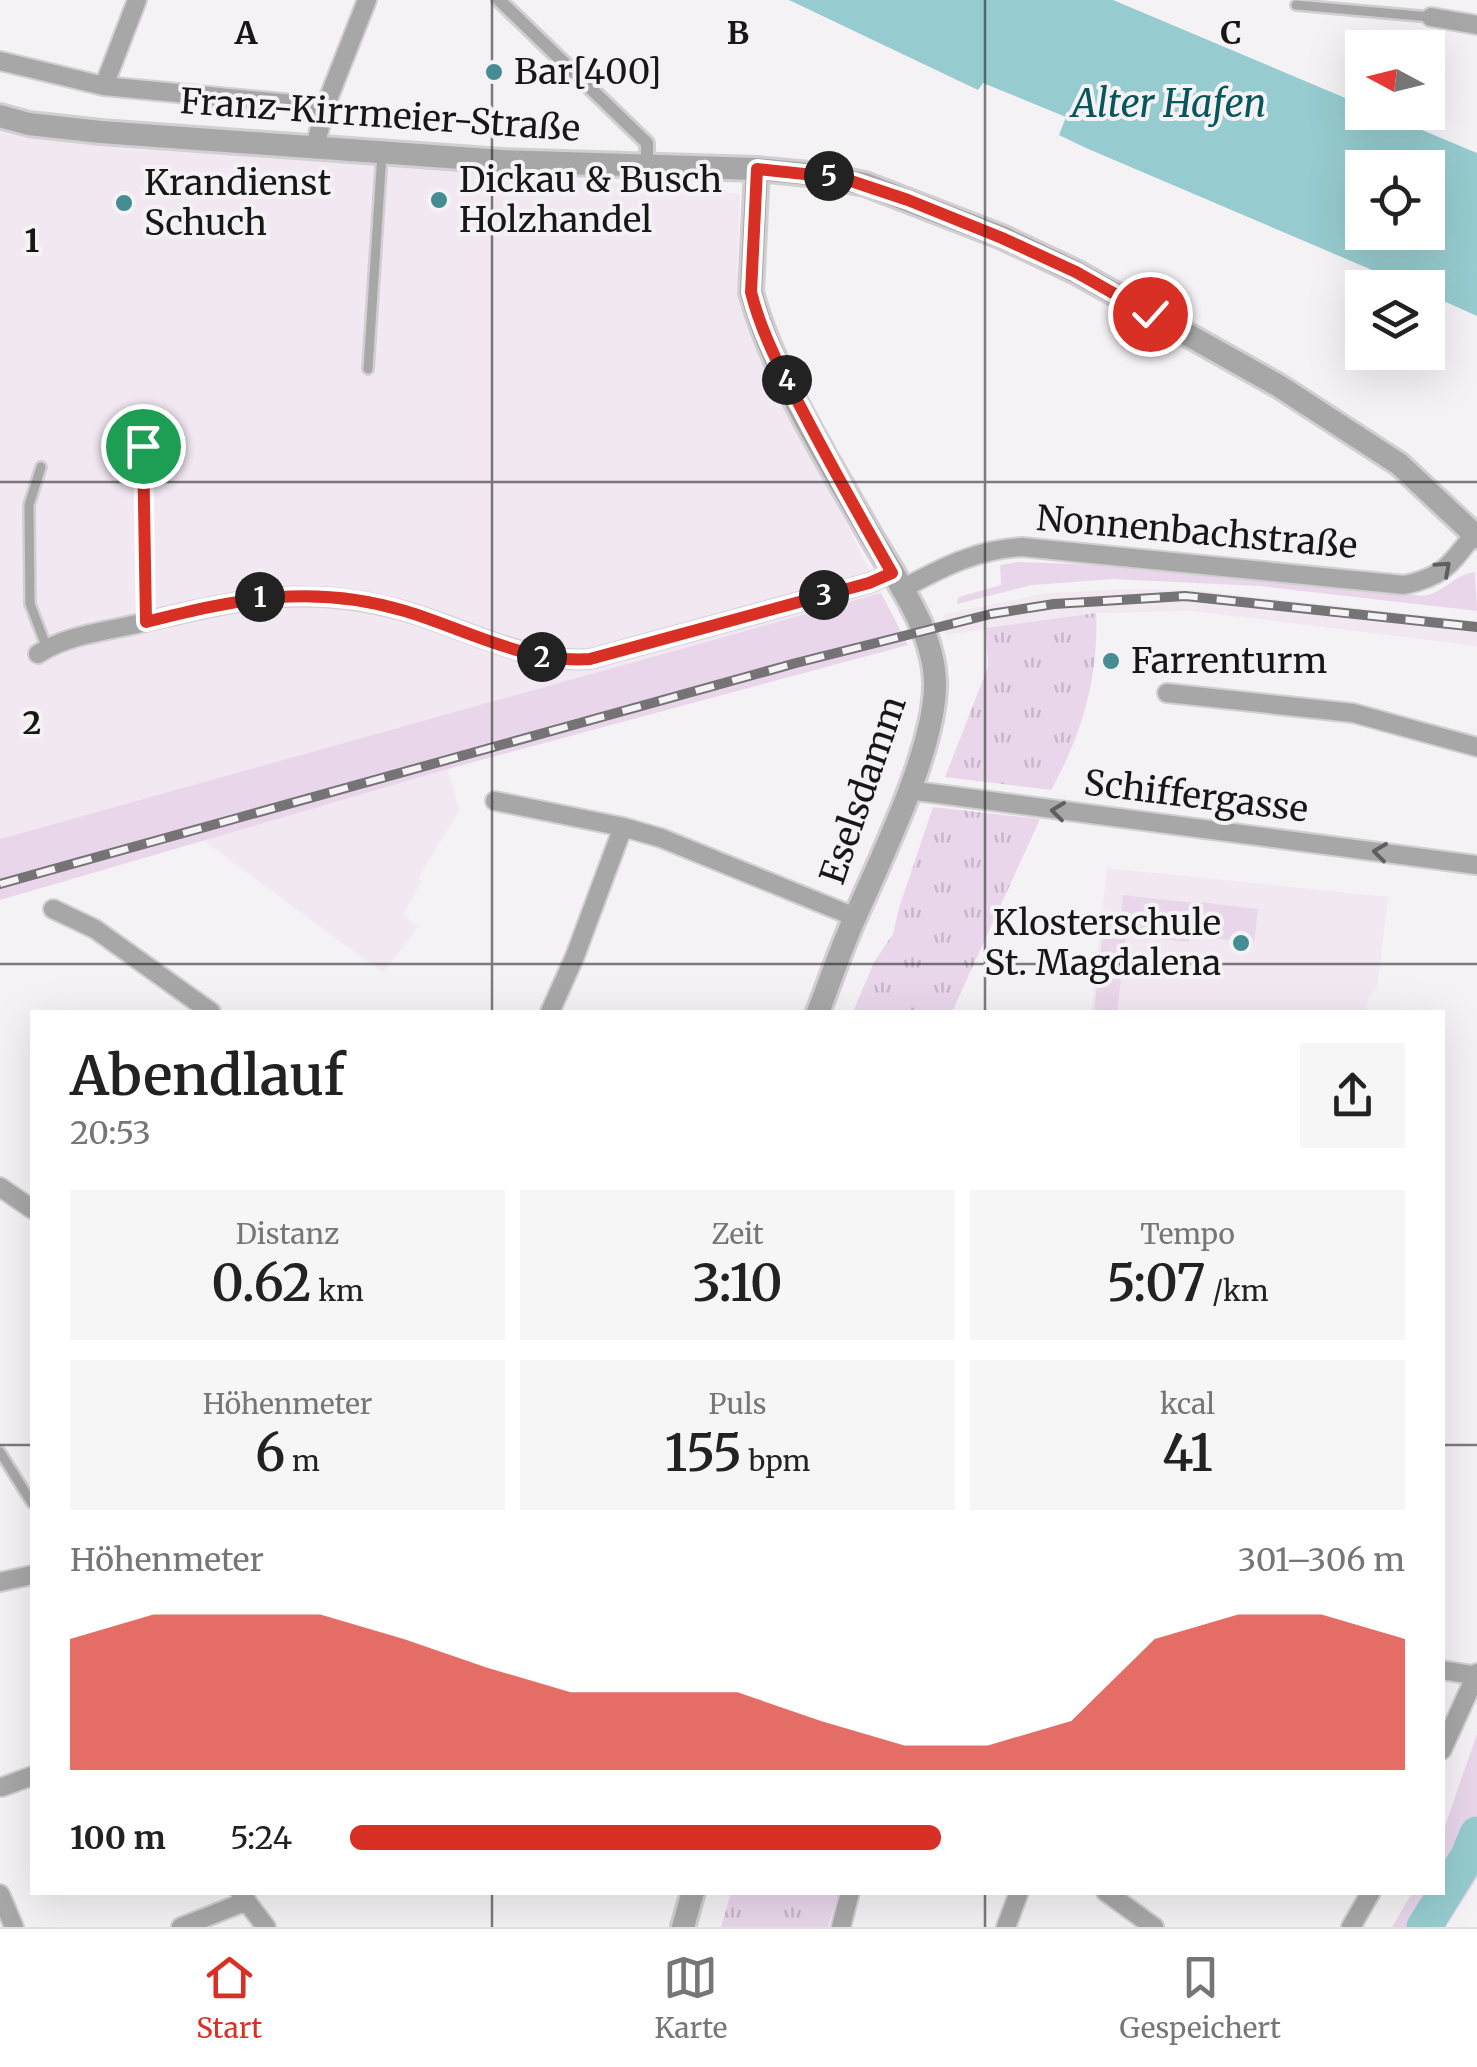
<!DOCTYPE html>
<html lang="de">
<head>
<meta charset="utf-8">
<style>
	:root { --surface:#fff; --page:#f6f6f6; --text:#222; --muted:#767676; --line:#e0e0e0; --accent:#d93025 }
	body { margin:0; font-family:Merriweather,serif; background:var(--page); color:var(--text); height:100vh; display:flex; flex-direction:column; font-size:38px; white-space:nowrap }
	* { box-sizing:border-box; margin:0 }
	p { font-size:32px; color:var(--muted) }
	.icon { flex:none; width:55px; height:55px; fill:none; stroke:currentColor; stroke-width:2; stroke-linecap:round; stroke-linejoin:round }
	.map { position:relative; flex:1; overflow:hidden }
	.side { position:absolute; left:30px; top:1010px; width:1415px; height:885px; display:flex; flex-direction:column; background:var(--surface); border-radius:0px; box-shadow:0 10px 40px #0002 }
	.side>* { flex:none }
	.needle { width:65px; rotate:277deg }
	.buttons { position:absolute; left:1345px; top:30px; display:grid; gap:20px }
	.buttons a { display:grid; place-items:center; width:100px; height:100px; border-radius:0px; background:var(--surface); box-shadow:0 10px 40px #0002; font-size:50px }
	.pin { position:absolute; display:grid; place-items:center; width:85px; height:85px; color:#fff; margin:-42px; border:5px solid #fff; border-radius:50%; box-shadow:0 2px 10px #0007 }
	.km { position:absolute; width:50px; height:50px; margin:-25px; border-radius:50%; background:#222; color:#fff; font-size:28px; line-height:50px; text-align:center }
	.round { display:grid; place-items:center; flex:none; width:105px; height:105px; border-radius:0px; background:var(--page) }
	.head { display:flex; align-items:center; justify-content:space-between; height:170px; padding:0 40px }
	h1 { font-size:55px; font-weight:600; line-height:75px }
	.figures { display:grid; grid-template-columns:repeat(3,1fr); gap:15px; height:170px; padding:10px 40px }
	.figures div { display:grid; align-content:center; border-radius:0px; background:var(--page); text-align:center }
	.figures b { font-size:50px; font-weight:600 }
	.figures small { font-size:28px; font-weight:400 }
	.figures p { font-size:28px }
	.chart { height:280px; padding:20px 40px }
	.chart p { display:flex; justify-content:space-between }
	.chart svg { width:100%; height:180px; margin-top:10px; fill:var(--accent); opacity:.7 }
	ul { padding:0 40px; list-style:none; font-size:32px }
	li { display:grid; grid-template-columns:160px 120px 1fr; align-items:center; height:75px }
	li i { height:25px; border-radius:12px; background:var(--accent) }
	.menu { display:flex; justify-content:space-around; align-items:center; height:140px; border-top:2px solid var(--line); background:var(--surface); font-size:28px; color:var(--muted) }
	.menu a { display:grid; justify-items:center; gap:5px }
	.menu .selected { color:var(--accent) }
	.map>svg:first-child { display:block }
	.built { fill:#f1e8f2 }
	.green { fill:#e9d6eb }
	.park { fill:url(#park-tufts) }
	.water { fill:#96cccf; fill-rule:evenodd }
	.lines { fill:none; stroke-linecap:round; stroke-linejoin:round }
	.river { stroke:#96cccf; stroke-width:35 }
	.service-casing { stroke:#d2cfd2; stroke-width:14 }
	.pedestrian-casing { stroke:#d2cfd2; stroke-width:18 }
	.minor-casing { stroke:#d2cfd2; stroke-width:22 }
	.tertiary-casing { stroke:#d2cfd2; stroke-width:28 }
	.service { stroke:#a8a7a8; stroke-width:9 }
	.pedestrian { stroke:#a8a7a8; stroke-width:12 }
	.minor { stroke:#a8a7a8; stroke-width:18 }
	.tertiary { stroke:#a8a7a8; stroke-width:22 }
	.rail-casing { stroke:#757375; stroke-width:10 }
	.rail { stroke:#f5f2f5; stroke-width:6; stroke-dasharray:19; stroke-linecap:butt }
	.oneway { stroke:#605f60 }
	.route-casing { stroke:#fff; stroke-width:20 }
	.route { stroke:#d93025; stroke-width:12 }
	.grid { fill:none; stroke:#181718; stroke-width:2.5; stroke-opacity:0.55 }
	.poi-dot { fill:#458d92; stroke:#f5f2f5; stroke-width:4 }
	.labels { text-anchor:middle; dominant-baseline:central; stroke-width:8; stroke-linejoin:round; paint-order:stroke }
	.poi-label { font-size:35px; fill:#181718; stroke:#f5f2f5; text-anchor:start }
	.street-label { font-size:35px; fill:#181718; stroke:#f5f2f5 }
	.water-label { font-size:38px; font-style:italic; fill:#06565b; stroke:#f5f2f5 }
	.grid-label { font-size:32px; text-anchor:middle; font-weight:bold; fill:#181718; stroke:#f5f2f5; stroke-width:8; stroke-linejoin:round; paint-order:stroke }
</style>
</head>
<body>
<div class="map">
<svg width="1477" height="1927" viewBox="0 0 1477 1927">
	<defs>
		<pattern id="park-tufts" width="24" height="20" patternUnits="userSpaceOnUse" patternTransform="scale(2.5)"><rect width="24" height="20" fill="#e9d6eb"/><path d="M3 7l-1-3M5 7V3M7 7l1-3M15 17l-1-3M17 17v-4M19 17l1-3" fill="none" stroke="#c7b7c9"/></pattern>
	</defs>
	<rect width="100%" height="100%" fill="#f5f2f5"/>
	<path class="built" d="M 0,131 L 118,148 L 457,168 L 740,194 L 737,270 L 745,320 L 881,593 L 0,839 Z
		M 1122,589 L 1192,590 L 1477,621 L 1477,646 L 1192,611 L 1096,613 L 946,635 L 942,619 L 944,614 L 1042,594 Z
		M 448,769 L 459,811 L 418,878 L 422,882 L 403,914 L 418,927 L 383,973 L 203,840 Z
		M 1107,868 L 1388,897 L 1377,989 L 1368,997 L 1366,1012 L 1091,1012 Z"/>
	<path class="green" d="M 1019,562 L 1158,567 L 1423,596 C 1444,593 1455,574 1475,572 L 1477,611 L 1260,586 L 1113,579 L 1032,585 L 957,604 L 958,598 L 962,596 L 1001,585 L 1000,565 Z
		M 881,593 L 908,645 L 448,769 L 0,900 L 0,839 Z
		M 1123,895 L 1194,903 L 1189,942 L 1126,935 L 1117,1012 L 1094,1012 L 1104,923 L 1120,924 Z
		M 1198,902 L 1258,909 L 1254,943 L 1193,936 Z
		M 1477,1734 L 1477,1878 L 1446,1927 L 1392,1927 L 1412,1893 L 1442,1892 L 1443,1832 Z"/>
	<path class="park" d="M 1096,613 C 1099,676 1082,735 1051,790 L 945,777 L 988,667 L 986,628 Z
		M 933,807 L 1040,819 L 952,1012 L 853,1012 L 874,962 L 893,934 L 899,908 Z
		M 731,1893 L 731,1892 L 839,1893 L 828,1927 L 721,1927 Z"/>
	<path class="water" d="M 789,0 L 1113,0 L 1362,105 L 1362,112 L 1381,113 L 1477,153 L 1477,316 L 1428,294 L 1428,288 L 1412,287 L 1086,148 L 1059,135 L 1066,117 L 983,83 L 978,90 ZM 1362,168 L 1428,168 L 1428,232 L 1362,232 Z"/>
	<g class="lines">
		<path class="river" d="M 1424,1927 L 1468,1856 L 1477,1834"/>
		<g class="service-casing">
			<path id="service" d="M 1296,5 L 1431,17
				M 368,369 L 382,153
				M 143,447 L 146,621
				M 41,467 L 29,505 L 30,604 L 47,648
				M 0,1452 L 32,1503"/>
		</g>
		<g class="pedestrian-casing">
			<path id="pedestrian" d="M 499,0 L 647,143 L 647,166"/>
		</g>
		<g class="minor-casing">
			<path id="minor" d="M 1431,17 L 1477,25
				M 0,61 L 104,86 L 325,107
				M 104,86 L 137,0
				M 315,147 L 325,107 L 367,0
				M 902,589 C 941,568 977,549 1022,547 L 1404,585 C 1443,577 1450,565 1474,534
				M 38,654 C 65,636 101,632 132,625 C 231,602 299,582 401,610 C 463,627 525,664 590,659 L 869,583 L 892,573
				M 1167,693 L 1353,713 L 1477,747
				M 908,790 L 1477,865
				M 495,801 L 623,827 L 661,838 L 855,917
				M 53,909 L 95,929 L 211,1012
				M 550,1012 L 575,956 L 623,827
				M 0,1187 L 32,1209
				M 0,1582 L 32,1575
				M 1442,1670 L 1477,1676
				M 1442,1750 L 1477,1673
				M 2,1787 L 32,1776
				M 1106,1892 L 1154,1927
				M 240,1893 L 266,1927
				M 0,1894 L 14,1927
				M 181,1927 L 247,1901
				M 841,1927 L 850,1892
				M 1006,1927 L 1019,1892
				M 1351,1927 L 1371,1892"/>
		</g>
		<g class="tertiary-casing">
			<path id="tertiary" d="M 0,116 L 29,124 L 101,132 L 502,161 L 757,169 L 819,175 L 865,184 L 1002,237 L 1076,272 L 1279,386 L 1399,464 L 1477,537
				M 757,169 L 751,292 C 771,369 828,461 868,531 C 894,577 934,628 935,683 C 936,746 883,854 857,913 C 842,945 831,979 818,1012
				M 683,1927 L 693,1892"/>
		</g>
		<use href="#service" class="service"/>
		<use href="#pedestrian" class="pedestrian"/>
		<use href="#minor" class="minor"/>
		<use href="#tertiary" class="tertiary"/>
		<g class="rail-casing">
			<path id="rail" d="M 0,884 L 796,663 L 991,614 L 1054,604 L 1185,596 L 1477,627"/>
		</g>
		<use href="#rail" class="rail"/>
	</g>
	<defs><path id="oneway-chevron" d="M-2-3.5L2.5 0L-2 3.5" fill="none" stroke-width="1.6" stroke-linecap="round" stroke-linejoin="round" transform="scale(2.5)"/></defs>
	<g class="oneway">
		<use href="#oneway-chevron" transform="translate(1444 568) rotate(-42)"/>
		<use href="#oneway-chevron" transform="translate(1058 811) rotate(-173)"/>
		<use href="#oneway-chevron" transform="translate(1380 852) rotate(-173)"/>
	</g>
	<g class="lines">
		<g class="route-casing">
			<path id="route" d="M 143,446 L 146,622 C 237,599 312,583 405,611 C 465,629 526,664 590,659 L 869,583 L 892,573 C 860,517 829,462 799,404 C 780,368 761,332 751,292 L 757,169 L 842,178 L 908,200 L 1002,238 L 1076,272 L 1150,314"/>
		</g>
		<use href="#route" class="route"/>
	</g>
	<path class="grid" d="M 492,0 L 492,1012M 985,0 L 985,1012M 0,482 L 1477,482M 0,964 L 1477,964M 0,1445 L 32,1445M 1442,1445 L 1477,1445M 492,1892 L 492,1927M 985,1892 L 985,1927"/>
	<g class="poi-dot">
		<circle cx="494" cy="72" r="10"/>
		<circle cx="439" cy="200" r="10"/>
		<circle cx="124" cy="203" r="10"/>
		<circle cx="1111" cy="661" r="10"/>
		<circle cx="1241" cy="943" r="10"/>
	</g>
	<g class="labels">
		<g class="poi-label">
			<text x="514" y="72">Bar[400]</text>
			<text x="459" y="180">Dickau &amp; Busch<tspan x="459" dy="40">Holzhandel</tspan></text>
			<text x="144" y="183">Krandienst<tspan x="144" dy="40">Schuch</tspan></text>
			<text x="1131" y="661">Farrenturm</text>
			<text x="1221" y="923" text-anchor="end">Klosterschule<tspan x="1221" dy="40">St. Magdalena</tspan></text>
		</g>
		<g class="street-label">
			<text transform="translate(380 115) rotate(4)">Franz-Kirrmeier-Straße</text>
			<text transform="translate(1197 532) rotate(5)">Nonnenbachstraße</text>
			<text transform="translate(863 790) rotate(-71)">Eselsdamm</text>
			<text transform="translate(1196 796) rotate(7)">Schiffergasse</text>
		</g>
		<g class="water-label">
			<text x="1169" y="103">Alter Hafen</text>
		</g>
	</g>
	<g class="grid-label">
		<text x="246" y="44">A</text>
		<text x="738" y="44">B</text>
		<text x="1231" y="44">C</text>
		<text x="32" y="252">1</text>
		<text x="32" y="734">2</text>
	</g>
</svg>
<div class="buttons">
<a><svg class="needle" viewBox="-14 -14 28 28"><path d="M0-13l5 13h-10z" fill="#e53935"/><path d="M0 13l5-13h-10z" fill="#767676"/></svg></a>
<a><svg class="icon" aria-label="locate" viewBox="0 0 24 24"><circle cx="12" cy="12" r="6"/><path d="M12 2v4M12 18v4M2 12h4M18 12h4"/></svg></a>
<a><svg class="icon" aria-label="layers" viewBox="0 0 24 24"><path d="M12 4l9 5-9 5-9-5zM3 14l9 5 9-5"/></svg></a>
</div>
<div class="pin" style="left:143px;top:446px;background:#1e9e55"><svg class="icon" aria-label="arrive" viewBox="0 0 24 24"><path d="M6 21V4h12l-3 4 3 4H6"/></svg></div>
<div class="pin" style="left:1150px;top:314px;background:#d93025"><svg class="icon" aria-label="check" viewBox="0 0 24 24"><path d="M5 12l5 5 9-10"/></svg></div>
<b class="km" style="left:260px;top:597px">1</b>
<b class="km" style="left:542px;top:657px">2</b>
<b class="km" style="left:824px;top:595px">3</b>
<b class="km" style="left:787px;top:380px">4</b>
<b class="km" style="left:829px;top:176px">5</b>
<section class="side">
<div class="head"><div><h1>Abendlauf</h1><p>20:53</p></div><a class="round"><svg class="icon" aria-label="share" viewBox="0 0 24 24"><path d="M12 15V3M7 8l5-5 5 5M5 13v7h14v-7"/></svg></a></div>
<div class="figures">
<div><p>Distanz</p><b>0.62<small> km</small></b></div>
<div><p>Zeit</p><b>3:10</b></div>
<div><p>Tempo</p><b>5:07<small> /km</small></b></div>
</div>
<div class="figures">
<div><p>Höhenmeter</p><b>6<small> m</small></b></div>
<div><p>Puls</p><b>155<small> bpm</small></b></div>
<div><p>kcal</p><b>41</b></div>
</div>
<div class="chart"><p><span>Höhenmeter</span>301–306 m</p>
<svg viewBox="0 0 160 44" preserveAspectRatio="none"><path d="M0 44V12L10 6L20 6L30 6L40 12L50 19L60 25L70 25L80 25L90 32L100 38L110 38L120 32L130 12L140 6L150 6L160 12V44z"/></svg>
</div>
<ul>
<li><b>100 m</b>5:24<i style="width:56%"></i></li>
</ul>
</section>
</div>
<nav class="menu">
<a class="selected"><svg class="icon" aria-label="home" viewBox="0 0 24 24"><path d="M3 11l9-7 9 7M6 9v11h12V9"/></svg>Start</a>
<a><svg class="icon" aria-label="map" viewBox="0 0 24 24"><path d="M3 6l6-2 6 2 6-2v14l-6 2-6-2-6 2zM9 4v14M15 6v14"/></svg>Karte</a>
<a><svg class="icon" aria-label="saved" viewBox="0 0 24 24"><path d="M7 4h10v16l-5-4-5 4z"/></svg>Gespeichert</a>
</nav>
</body>
</html>
